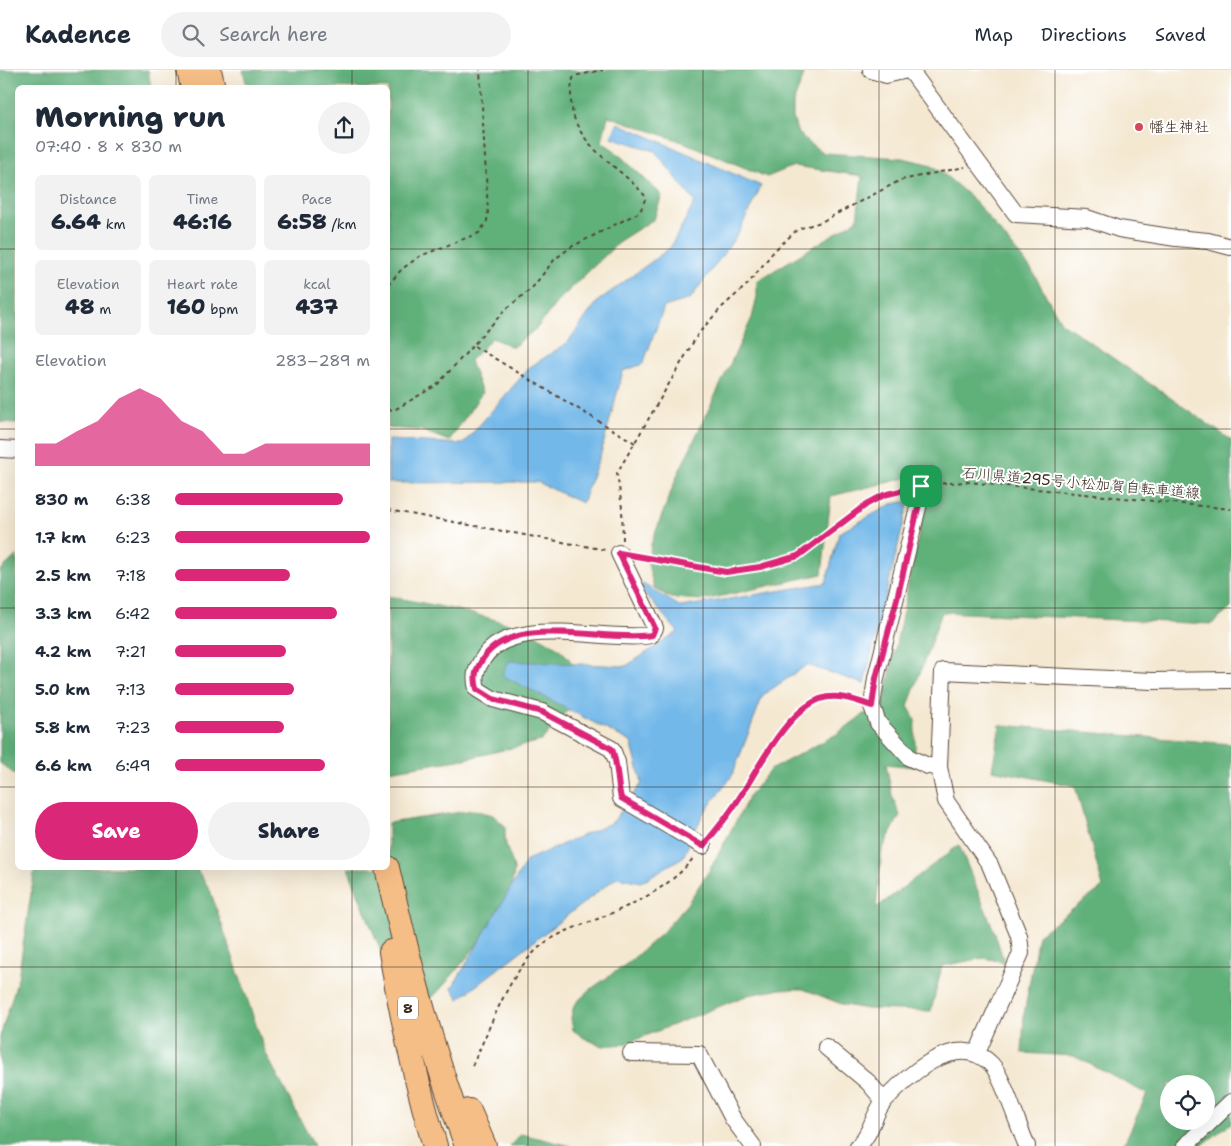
<!DOCTYPE html>
<html lang="en">
<head>
<meta charset="utf-8">
<style>
	:root { --surface:#fff; --page:#f2f2f3; --text:#1f2937; --muted:#747a83; --line:#e0e1e3; --accent:#db2777 }
	body { margin:0; font-family:"Shantell Sans","Klee One",sans-serif; background:var(--page); color:var(--text); height:100vh; display:flex; flex-direction:column; font-size:19px; white-space:nowrap }
	* { box-sizing:border-box; margin:0 }
	p { font-size:16px; color:var(--muted) }
	.icon { flex:none; width:28px; height:28px; fill:none; stroke:currentColor; stroke-width:2; stroke-linecap:round; stroke-linejoin:round }
	.map { position:relative; flex:1; overflow:hidden }
	.panel { position:absolute; left:15px; top:15px; width:375px; height:785px; display:flex; flex-direction:column; background:var(--surface); border-radius:8px; box-shadow:0 5px 20px #0002 }
	.panel>* { flex:none }
	.tools { position:absolute; left:1160px; top:1005px; display:grid; gap:10px }
	.tools a { display:grid; place-items:center; width:55px; height:55px; border-radius:50%; background:var(--surface); box-shadow:0 5px 20px #0002; font-size:25px }
	.pin { position:absolute; display:grid; place-items:center; width:42px; height:42px; color:#fff; margin:-21px; border-radius:10px; box-shadow:0 2px 8px #0006 }
	.round { display:grid; place-items:center; flex:none; width:52px; height:52px; border-radius:26px; background:var(--page) }
	.head { display:flex; align-items:center; justify-content:space-between; height:85px; padding:0 20px }
	h1 { font-size:28px; font-weight:800; line-height:38px }
	.stats { display:grid; grid-template-columns:repeat(3,1fr); gap:8px; height:85px; padding:5px 20px }
	.stats div { display:grid; align-content:center; border-radius:8px; background:var(--page); text-align:center }
	.stats b { font-size:21px; font-weight:800 }
	.stats small { font-size:14px; font-weight:400 }
	.stats p { font-size:14px }
	.chart { height:140px; padding:10px 20px }
	.chart p { display:flex; justify-content:space-between }
	.chart svg { width:100%; height:90px; margin-top:5px; fill:var(--accent); opacity:.7 }
	.primary-button { display:flex; gap:10px; margin-top:auto; padding:10px 20px }
	.primary-button a { flex:1; height:58px; border-radius:30px; background:var(--accent); color:#fff; font-size:20px; font-weight:800; line-height:58px; text-align:center }
	.primary-button a+a { background:var(--page); color:var(--text) }
	ul { padding:0 20px; list-style:none; font-size:16px }
	li { display:grid; grid-template-columns:80px 60px 1fr; align-items:center; height:38px }
	li i { height:12px; border-radius:6px; background:var(--accent) }
	header { display:flex; align-items:center; gap:30px; box-sizing:border-box; height:70px; padding:0 25px; background:var(--surface); border-bottom:1px solid var(--line) }
	header strong { font-size:24px }
	nav { display:flex; gap:28px; margin-inline-start:auto; font-size:18px }
	.search { width:350px; height:45px; background:var(--page); display:flex; align-items:center; gap:12px; box-sizing:border-box; padding:0 18px; border-radius:28px; color:var(--muted); font-size:19px }
	.map>svg:first-child { display:block }
	.forest { fill:#61b07a; stroke:#4e6d4c; fill-rule:evenodd }
	.water { fill:#72b8e9; stroke:#567184 }
	.lines { fill:none; stroke-linecap:round; stroke-linejoin:round }
	.minor-casing { stroke:#574639; stroke-width:18 }
	.highway-casing { stroke:#574639; stroke-width:26 }
	.path { stroke:#574639; stroke-width:2; stroke-dasharray:4 4; stroke-linecap:butt }
	.minor { stroke:#fff; stroke-width:16 }
	.highway { stroke:#f6be87; stroke-width:24 }
	.route-casing { stroke:#fff; stroke-width:10 }
	.route { stroke:#db2777; stroke-width:6 }
	.grid { fill:none; stroke:#3b2a1e; stroke-width:1; stroke-opacity:0.55 }
	.poi-dot { fill:#d1495b; stroke:#fff; stroke-width:2 }
	.labels { text-anchor:middle; dominant-baseline:central; stroke-width:4; stroke-linejoin:round; paint-order:stroke }
	.shield { fill:#fff; stroke:#766a62; stroke-width:1 }
	.shield-label { font-size:14px; font-weight:bold; fill:#3b2a1e }
	.poi-label { font-size:15px; fill:#3b2a1e; stroke:#fff; text-anchor:start }
	.street-label { font-size:15px; fill:#3b2a1e; stroke:#fff }
</style>
</head>
<body>
<header>
<strong>Kadence</strong>
<div class="search"><svg class="icon" aria-label="search" viewBox="0 0 24 24"><circle cx="10" cy="10" r="6"/><path d="M15 15l6 6"/></svg>Search here</div>
<nav><a>Map</a><a>Directions</a><a>Saved</a></nav>
</header>
<div class="map">
<svg width="1231" height="1076" viewBox="0 0 1231 1076">
	<rect width="100%" height="100%" fill="#fff"/>
	<filter id="ink" filterUnits="userSpaceOnUse"><feTurbulence type="fractalNoise" baseFrequency=".02" numOctaves="2"/><feDisplacementMap in="SourceGraphic" scale="10" xChannelSelector="R" yChannelSelector="G"/><feConvolveMatrix kernelMatrix="1 2 1 2 8 2 1 2 1" color-interpolation-filters="sRGB"/></filter>
	<filter id="wash" filterUnits="userSpaceOnUse"><feTurbulence type="fractalNoise" baseFrequency=".0096" numOctaves="4" result="noise"/><feDisplacementMap in="SourceGraphic" scale="20" xChannelSelector="R" yChannelSelector="G"/><feGaussianBlur stdDeviation="1.12" result="paint"/><feColorMatrix in="noise" values="0 0 0 0 0 0 0 0 0 0 0 0 0 0 0 0 0 1.4 0 .05"/><feComposite in="paint" operator="in"/></filter>
	<g filter="url(#wash)">
		<rect width="100%" height="100%" fill="#f4e8d1"/>
		<path class="forest" d="M 0,0 L 148,0 L 151,17 L 18,18 L 17,353 L 0,352 Z
			M 243,0 L 780,0 L 804,5 L 793,33 L 793,48 L 797,61 L 810,74 L 824,83 L 902,88 L 925,93 L 938,99 L 973,129 L 1031,199 L 1061,252 L 1231,370 L 1231,538 L 1212,554 L 942,542 L 908,636 L 915,649 L 915,697 L 886,694 L 892,725 L 900,745 L 882,780 L 876,838 L 959,775 L 995,863 L 1004,892 L 984,888 L 942,896 L 931,941 L 867,939 L 844,935 L 803,919 L 781,919 L 748,925 L 625,974 L 602,976 L 584,968 L 573,960 L 571,948 L 574,935 L 588,921 L 628,893 L 662,863 L 687,834 L 709,801 L 750,725 L 770,700 L 837,664 L 864,644 L 882,642 L 933,396 L 919,405 L 831,426 L 822,504 L 704,530 L 671,528 L 654,518 L 648,494 L 651,474 L 677,406 L 752,248 L 757,227 L 757,211 L 857,150 L 862,106 L 794,96 L 767,107 L 683,72 L 608,46 L 602,72 L 614,80 L 662,125 L 654,149 L 621,170 L 557,232 L 537,258 L 513,277 L 492,268 L 470,291 L 482,323 L 449,371 L 420,360 L 388,358 L 388,18 L 247,17 Z
			M 17,485 L 17,706 L 0,693 L 0,501 Z
			M 388,526 C 433,536 551,552 573,595 C 578,604 576,620 577,630 L 541,671 L 465,689 L 388,701 Z
			M 1000,655 L 1231,674 L 1231,1053 L 1201,1076 L 1123,1076 L 1147,1024 L 1074,986 L 1022,983 L 1024,944 L 1038,865 L 1103,817 L 1075,716 L 992,700 ZM 1169,1014 L 1206,1014 L 1206,1051 L 1169,1051 Z
			M 474,740 L 493,745 L 505,756 C 505,762 505,769 506,775 C 508,783 514,793 514,801 C 513,836 447,915 421,939 L 396,920 L 348,798 L 388,798 L 388,753 Z
			M 35,798 L 196,798 L 210,820 L 266,984 L 314,1076 L 0,1076 L 0,967 L 18,908 Z
			M 521,1064 L 571,1076 L 510,1076 Z"/>
		<path class="water" d="M 618,53 L 761,116 L 738,164 L 690,229 L 664,237 L 643,294 L 623,301 L 601,383 L 582,433 L 537,412 L 388,413 L 388,370 L 463,374 L 530,297 L 567,273 L 598,231 L 670,178 L 695,132 L 655,81 L 611,67 Z
			M 909,431 L 864,614 L 807,595 L 763,625 L 732,706 L 703,744 L 683,787 L 641,812 L 617,807 L 459,929 L 452,918 L 527,790 L 613,752 L 642,713 L 631,672 L 502,605 L 509,591 L 626,596 L 678,562 L 640,518 L 643,514 L 681,537 L 826,513 L 839,463 L 892,434 Z"/>
	</g>
	<g filter="url(#ink)">
		<g class="lines">
			<g class="minor-casing">
				<path id="minor" d="M 871,0 L 886,5 L 907,0
					M 910,0 L 1016,144 L 1087,148 L 1119,159 L 1176,168 L 1208,171 L 1231,177
					M 0,379 L 18,380
					M 921,416 L 921,425 L 876,608 L 872,636 L 878,653 L 910,688 L 928,696 L 939,697
					M 619,483 L 655,558 L 651,565 C 606,573 511,542 482,590 C 475,601 474,607 477,619 L 493,629 L 542,642 L 612,679 L 617,692 L 621,728 L 703,776
					M 826,977 L 868,1012 L 884,1031
					M 631,983 L 699,984 L 733,1049 L 753,1076
					M 977,983 L 1021,883 L 1019,866 L 990,795 L 946,731 L 939,697 L 943,601 L 1152,611 L 1231,610
					M 858,1076 C 872,1064 873,1043 885,1030 C 909,1004 959,959 992,995 C 1003,1007 1019,1058 1027,1076
					M 1185,1076 L 1231,1032"/>
			</g>
			<g class="highway-casing">
				<path id="highway" d="M 189,0 L 193,18
					M 209,0 L 213,18
					M 387,798 C 408,892 433,985 467,1076
					M 391,882 C 402,948 416,1012 435,1076
					M 469,1041 L 484,1076"/>
			</g>
			<path class="path" d="M 388,215 L 402,199 L 420,186 L 479,163 L 487,151 L 488,142 L 480,0
				M 474,276 L 635,373
				M 388,339 L 394,340 L 437,315 L 505,240 L 532,218 L 555,189 L 571,177 L 640,142 L 646,127 C 620,95 572,76 571,29 C 571,20 571,14 574,6 L 603,0
				M 934,414 L 968,412 L 1231,439
				M 388,440 L 606,480
				M 623,470 L 622,438 L 617,403 L 698,264 L 721,238 L 748,214 L 774,181 L 798,159 L 821,152 L 901,110 L 965,97
				M 636,485 L 726,502 L 760,497 L 799,486 L 867,434 L 884,425 L 907,418
				M 711,766 C 718,757 726,748 732,739 C 755,706 781,645 819,630 C 833,624 847,628 860,632
				M 472,996 C 491,957 510,897 546,872 C 561,862 579,856 595,850 C 630,836 671,818 694,787"/>
			<use href="#minor" class="minor"/>
			<use href="#highway" class="highway"/>
		</g>
	</g>
	<g class="lines" filter="url(#ink)">
		<g class="route-casing">
			<path id="route" d="M 921,416 L 921,425 L 897,529 L 876,608 L 872,636 C 855,630 837,623 820,629 C 781,645 755,707 732,739 C 723,752 713,764 703,776 L 621,728 C 617,712 618,695 612,679 L 542,642 L 493,629 L 477,619 C 474,607 475,601 482,590 C 511,542 606,573 652,565 L 655,558 L 619,483 L 726,502 L 760,497 L 798,486 L 867,434 L 884,425 Z"/>
		</g>
		<use href="#route" class="route"/>
	</g>
	<path class="grid" d="M 176,0 L 176,18M 352,0 L 352,18M 528,0 L 528,1076M 703,0 L 703,1076M 879,0 L 879,1076M 1055,0 L 1055,1076M 0,179 L 18,179M 388,179 L 1231,179M 0,359 L 18,359M 388,359 L 1231,359M 0,538 L 18,538M 388,538 L 1231,538M 0,717 L 18,717M 388,717 L 1231,717M 176,798 L 176,1076M 352,798 L 352,1076M 0,897 L 1231,897"/>
	<circle class="poi-dot" cx="1139" cy="57" r="5"/>
	<g class="labels">
		<rect class="shield" x="398" y="926.5" width="20" height="23" rx="4"/>
		<g class="shield-label">
			<text x="408" y="938">8</text>
		</g>
		<g class="poi-label">
			<text x="1149" y="57">幡生神社</text>
		</g>
		<g class="street-label">
			<text transform="translate(1081 413) rotate(5)">石川県道295号小松加賀自転車道線</text>
		</g>
	</g>
</svg>
<div class="tools">
<a><svg class="icon" aria-label="locate" viewBox="0 0 24 24"><circle cx="12" cy="12" r="6"/><path d="M12 2v4M12 18v4M2 12h4M18 12h4"/></svg></a>
</div>
<div class="pin" style="left:921px;top:416px;background:#1e9e55"><svg class="icon" aria-label="arrive" viewBox="0 0 24 24"><path d="M6 21V4h12l-3 4 3 4H6"/></svg></div>
<section class="panel">
<div class="head"><div><h1>Morning run</h1><p>07:40 · 8 × 830 m</p></div><a class="round"><svg class="icon" aria-label="share" viewBox="0 0 24 24"><path d="M12 15V3M7 8l5-5 5 5M5 13v7h14v-7"/></svg></a></div>
<div class="stats">
<div><p>Distance</p><b>6.64<small> km</small></b></div>
<div><p>Time</p><b>46:16</b></div>
<div><p>Pace</p><b>6:58<small> /km</small></b></div>
</div>
<div class="stats">
<div><p>Elevation</p><b>48<small> m</small></b></div>
<div><p>Heart rate</p><b>160<small> bpm</small></b></div>
<div><p>kcal</p><b>437</b></div>
</div>
<div class="chart"><p><span>Elevation</span>283–289 m</p>
<svg viewBox="0 0 160 44" preserveAspectRatio="none"><path d="M0 44V33L10 33L20 27L30 22L40 11L50 6L60 11L70 22L80 27L90 38L100 38L110 33L120 33L130 33L140 33L150 33L160 33V44z"/></svg>
</div>
<ul>
<li><b>830 m</b>6:38<i style="width:86%"></i></li>
<li><b>1.7 km</b>6:23<i style="width:100%"></i></li>
<li><b>2.5 km</b>7:18<i style="width:59%"></i></li>
<li><b>3.3 km</b>6:42<i style="width:83%"></i></li>
<li><b>4.2 km</b>7:21<i style="width:57%"></i></li>
<li><b>5.0 km</b>7:13<i style="width:61%"></i></li>
<li><b>5.8 km</b>7:23<i style="width:56%"></i></li>
<li><b>6.6 km</b>6:49<i style="width:77%"></i></li>
</ul>
<div class="primary-button"><a>Save</a><a>Share</a></div>
</section>
</div>
</body>
</html>
